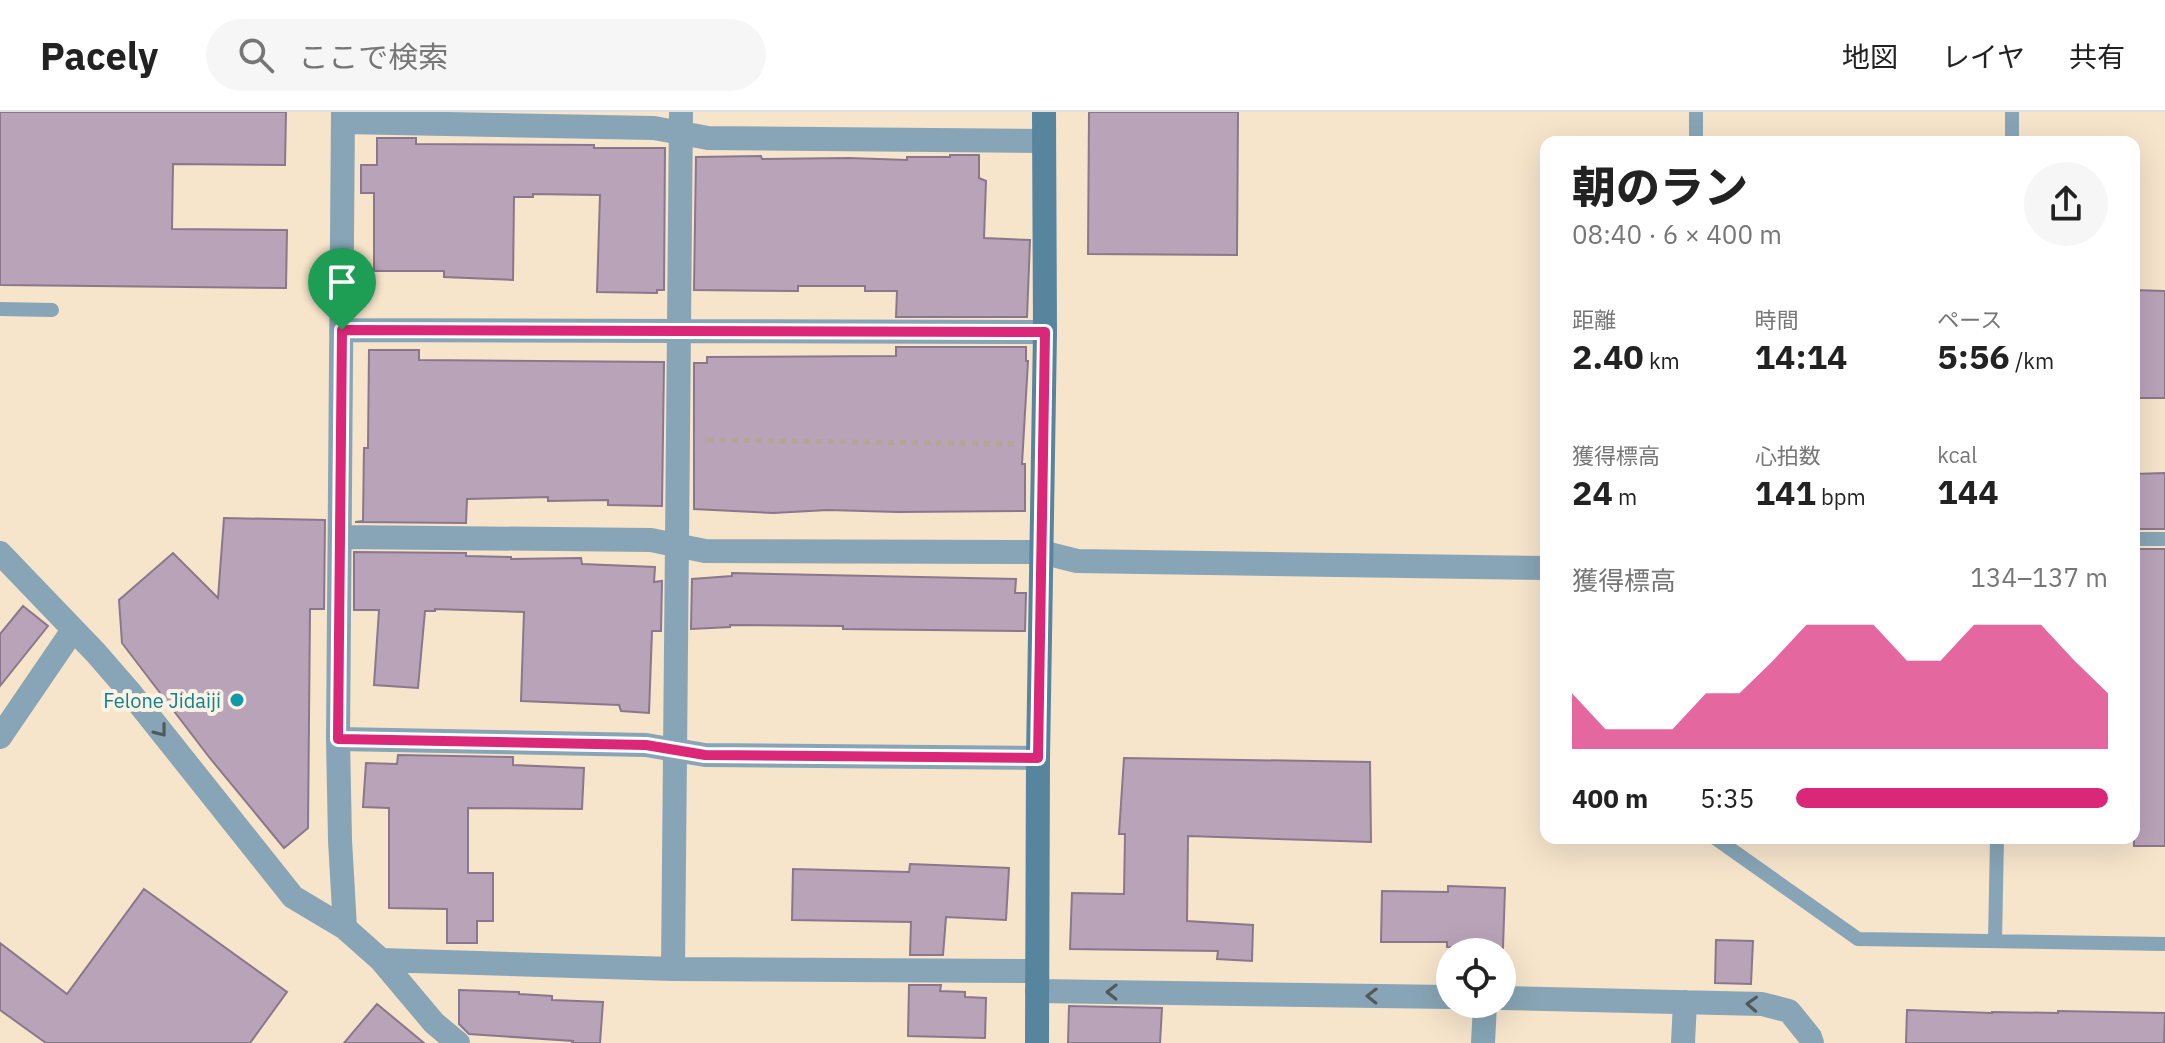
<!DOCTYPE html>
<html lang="ja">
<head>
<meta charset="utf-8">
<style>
	:root { --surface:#fff; --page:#f6f6f6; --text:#222; --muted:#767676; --line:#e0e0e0; --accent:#db2777 }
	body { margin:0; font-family:"IBM Plex Sans","Noto Sans JP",sans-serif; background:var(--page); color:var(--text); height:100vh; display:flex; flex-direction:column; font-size:30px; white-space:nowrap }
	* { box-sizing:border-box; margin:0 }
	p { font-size:26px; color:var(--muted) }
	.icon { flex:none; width:44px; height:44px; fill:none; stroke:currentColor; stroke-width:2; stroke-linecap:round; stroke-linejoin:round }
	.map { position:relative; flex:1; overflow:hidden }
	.drawer { position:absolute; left:1540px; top:24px; width:600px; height:708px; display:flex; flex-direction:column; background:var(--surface); border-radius:16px; box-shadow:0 8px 32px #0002 }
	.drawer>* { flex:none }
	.controls { position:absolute; left:1436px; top:826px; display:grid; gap:16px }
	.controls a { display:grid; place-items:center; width:80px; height:80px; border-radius:50%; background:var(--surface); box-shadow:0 8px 32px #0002; font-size:40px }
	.pin { position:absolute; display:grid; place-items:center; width:68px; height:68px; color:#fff; margin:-82px -34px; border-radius:50% 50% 50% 0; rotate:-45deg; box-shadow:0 0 8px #0007 }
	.pin .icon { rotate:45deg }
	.round { display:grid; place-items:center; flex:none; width:84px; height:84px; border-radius:42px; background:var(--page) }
	.headline { display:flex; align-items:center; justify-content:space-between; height:136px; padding:0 32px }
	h1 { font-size:44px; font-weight:800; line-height:60px }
	.figures { display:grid; grid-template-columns:repeat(3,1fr); gap:12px; height:136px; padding:8px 32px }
	.figures div { display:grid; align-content:center }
	.figures b { font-size:34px; font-weight:800 }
	.figures small { font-size:22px; font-weight:400 }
	.figures p { font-size:22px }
	.chart { height:224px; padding:16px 32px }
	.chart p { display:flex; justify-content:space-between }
	.chart svg { width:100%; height:144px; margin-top:8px; fill:var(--accent); opacity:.7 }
	ul { padding:0 32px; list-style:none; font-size:26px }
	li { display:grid; grid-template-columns:128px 96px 1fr; align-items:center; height:60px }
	li i { height:20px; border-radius:10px; background:var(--accent) }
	header { display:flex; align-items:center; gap:48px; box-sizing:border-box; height:112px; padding:0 40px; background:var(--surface); border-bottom:2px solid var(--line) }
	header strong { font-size:38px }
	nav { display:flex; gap:44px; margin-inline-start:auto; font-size:28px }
	.search { width:560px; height:72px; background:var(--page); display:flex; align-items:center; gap:20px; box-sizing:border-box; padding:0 28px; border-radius:44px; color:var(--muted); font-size:30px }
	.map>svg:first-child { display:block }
	.building { fill:#b9a3b9; stroke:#8b778b; stroke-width:2 }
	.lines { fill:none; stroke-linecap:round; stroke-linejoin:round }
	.path { stroke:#b4a692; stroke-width:5; stroke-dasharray:6 6; stroke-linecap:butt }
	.lane { stroke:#87a5b6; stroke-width:14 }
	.street { stroke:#87a5b6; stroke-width:24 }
	.secondary { stroke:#57859e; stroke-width:24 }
	.oneway { stroke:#505a5d }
	.route-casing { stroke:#fff; stroke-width:16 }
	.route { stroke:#db2777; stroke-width:10 }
	.culture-dot { fill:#0f9aa8; stroke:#fdf2e3; stroke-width:3 }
	.labels { text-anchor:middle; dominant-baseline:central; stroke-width:8; stroke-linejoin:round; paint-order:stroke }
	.culture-label { font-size:20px; fill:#0d838f; stroke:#fdf2e3; text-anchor:end }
</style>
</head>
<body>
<header>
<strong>Pacely</strong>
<div class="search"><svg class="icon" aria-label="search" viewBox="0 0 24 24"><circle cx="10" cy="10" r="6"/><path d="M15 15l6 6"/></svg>ここで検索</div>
<nav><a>地図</a><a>レイヤ</a><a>共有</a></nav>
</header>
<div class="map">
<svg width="2165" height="931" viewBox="0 0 2165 931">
	<rect width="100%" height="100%" fill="#f6e4cb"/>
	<path class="building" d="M 0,0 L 286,0 L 285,53 L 173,52 L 172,117 L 287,118 L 286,176 L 0,173 Z
		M 1089,0 L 1238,0 L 1237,143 L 1088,142 Z
		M 377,26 L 416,26 L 416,32 L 594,33 L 594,36 L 665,36 L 664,178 L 657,178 L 657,181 L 597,180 L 600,83 L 533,82 L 533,85 L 514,85 L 513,168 L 444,165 L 444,159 L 374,159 L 374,81 L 361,81 L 361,53 L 377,53 Z
		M 950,43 L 979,43 L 979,66 L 986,69 L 984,126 L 1030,128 L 1027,205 L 896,205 L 897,179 L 865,179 L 865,174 L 798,174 L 798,179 L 694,178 L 696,45 L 761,44 L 762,47 L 849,46 L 907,48 L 907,45 L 950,45 Z
		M 2134,178 L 2165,179 L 2165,286 L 2134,286 Z
		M 896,235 L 1026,235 L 1026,249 L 1028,249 L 1022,352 L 1025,352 L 1025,399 L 898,400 L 828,398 L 773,401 L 694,397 L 694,251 L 707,251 L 707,245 L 896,244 Z
		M 369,238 L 419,238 L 419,248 L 664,250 L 662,394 L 608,393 L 608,388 L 548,389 L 548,385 L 467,387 L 466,411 L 355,410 L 363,409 L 364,336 L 368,336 Z
		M 2165,361 L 2165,417 L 2134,417 L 2134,362 Z
		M 224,406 L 325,408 L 324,497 L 310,497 L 308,716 L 284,736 L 209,645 L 122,531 L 119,488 L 173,441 L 218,486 Z
		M 2134,437 L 2165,437 L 2165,734 L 2134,734 Z
		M 354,440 L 466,441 L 466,444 L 511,445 L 511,447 L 581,446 L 582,452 L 655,455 L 654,470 L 662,469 L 661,519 L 652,519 L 649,601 L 621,599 L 619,593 L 521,589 L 524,500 L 435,497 L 435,499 L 425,499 L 418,576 L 374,573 L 379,498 L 354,498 Z
		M 732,461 L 1016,467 L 1015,481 L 1026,481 L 1025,519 L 843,517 L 843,514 L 730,513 L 730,515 L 691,517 L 692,467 L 732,464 Z
		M 23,494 L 48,514 L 0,574 L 0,522 Z
		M 398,643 L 513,645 L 513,653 L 584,656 L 582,697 L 468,696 L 468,761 L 493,761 L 493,809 L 477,809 L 477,831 L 447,831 L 447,797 L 389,796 L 389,696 L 363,695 L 366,651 L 397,652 Z
		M 1124,646 L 1370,650 L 1371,730 L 1188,724 L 1187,809 L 1253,813 L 1252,849 L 1217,847 L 1218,839 L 1070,837 L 1072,781 L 1124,782 L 1125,722 L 1119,722 Z
		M 910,752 L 1009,756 L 1006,808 L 946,805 L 943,843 L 910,843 L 911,810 L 792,808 L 793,757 L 909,760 Z
		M 1448,774 L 1505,776 L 1503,836 L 1447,835 L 1447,830 L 1381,830 L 1382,779 L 1448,780 Z
		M 144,777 L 287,880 L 250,931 L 46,931 L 0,898 L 0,831 L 67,882 Z
		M 1716,828 L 1753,829 L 1751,872 L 1715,871 Z
		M 909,873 L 941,873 L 940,879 L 965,880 L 965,885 L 986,886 L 985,926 L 908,924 Z
		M 459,878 L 519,880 L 519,882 L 552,884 L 552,888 L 603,890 L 600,931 L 572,931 L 573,929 L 469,922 L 459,912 Z
		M 377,892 L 424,931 L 344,931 Z
		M 1069,894 L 1162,896 L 1160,931 L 1068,931 Z
		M 1907,898 L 1992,901 L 1992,900 L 2058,901 L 2058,899 L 2165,901 L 2164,931 L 1906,931 Z"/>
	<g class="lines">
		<path class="path" d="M 708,328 L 1014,332"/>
		<path class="lane" d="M 1696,30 L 1696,0
			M 2012,30 L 2012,0
			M 0,197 L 52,198
			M 2134,427 L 2165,427
			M 1715,726 L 1858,827 L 2165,832
			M 1995,829 L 1997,726"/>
		<path class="street" d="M 343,0 L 338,627 L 340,728 L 345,816
			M 343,10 L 654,16 L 708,26 L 1044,29
			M 342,218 L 1045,220
			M 340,425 L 651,428 L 705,439 L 1041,440 L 1077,449 L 1546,456
			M 0,441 L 96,541 L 129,579 L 293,785 L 345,816 L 381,848 L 434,911 L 458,931
			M 0,625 L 73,518
			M 338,627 L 646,633 L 705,643 L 1038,646
			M 381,848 L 673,857 L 1037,859
			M 673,857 L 681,0
			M 1037,879 L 1450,885
			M 1502,886 L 1762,892 L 1789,899 L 1810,925 L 1812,931
			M 1483,931 L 1485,892
			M 1683,931 L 1685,890"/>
		<path class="secondary" d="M 1037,931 L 1038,646 L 1045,220 L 1044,0"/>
	</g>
	<defs><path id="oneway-chevron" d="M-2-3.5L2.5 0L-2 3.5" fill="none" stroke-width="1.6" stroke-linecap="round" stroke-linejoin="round" transform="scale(2)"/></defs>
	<g class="oneway">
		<use href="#oneway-chevron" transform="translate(161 619) rotate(52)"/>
		<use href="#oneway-chevron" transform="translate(1112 880) rotate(-179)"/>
		<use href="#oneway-chevron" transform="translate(1372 884) rotate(-179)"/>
		<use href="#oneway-chevron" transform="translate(1752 892) rotate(-177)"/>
	</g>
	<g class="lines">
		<g class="route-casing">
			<path id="route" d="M 342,218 L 1045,220 L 1038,646 L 705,643 L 646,633 L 338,627 Z"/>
		</g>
		<use href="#route" class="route"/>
	</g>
	<circle class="culture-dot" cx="237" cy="588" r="8"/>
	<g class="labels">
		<g class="culture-label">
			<text x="221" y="588">Felone Jidaiji</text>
		</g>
	</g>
</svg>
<div class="controls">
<a><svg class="icon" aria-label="locate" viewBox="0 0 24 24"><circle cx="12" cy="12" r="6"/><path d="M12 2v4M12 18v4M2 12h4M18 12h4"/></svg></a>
</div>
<div class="pin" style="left:342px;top:218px;background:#1e9e55"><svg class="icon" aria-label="arrive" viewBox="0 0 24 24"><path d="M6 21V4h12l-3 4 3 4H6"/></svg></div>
<section class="drawer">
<div class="headline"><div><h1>朝のラン</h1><p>08:40 · 6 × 400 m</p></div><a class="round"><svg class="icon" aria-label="share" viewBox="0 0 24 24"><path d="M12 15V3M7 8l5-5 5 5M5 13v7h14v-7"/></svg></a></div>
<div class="figures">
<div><p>距離</p><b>2.40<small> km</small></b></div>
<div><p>時間</p><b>14:14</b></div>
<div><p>ペース</p><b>5:56<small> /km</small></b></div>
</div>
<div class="figures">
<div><p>獲得標高</p><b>24<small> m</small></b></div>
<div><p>心拍数</p><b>141<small> bpm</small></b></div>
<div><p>kcal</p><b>144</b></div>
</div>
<div class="chart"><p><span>獲得標高</span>134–137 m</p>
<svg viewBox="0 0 160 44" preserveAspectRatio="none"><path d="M0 44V27L10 38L20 38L30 38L40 27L50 27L60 17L70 6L80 6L90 6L100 17L110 17L120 6L130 6L140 6L150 17L160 27V44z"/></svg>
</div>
<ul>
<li><b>400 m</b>5:35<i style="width:100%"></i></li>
</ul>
</section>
</div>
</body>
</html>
